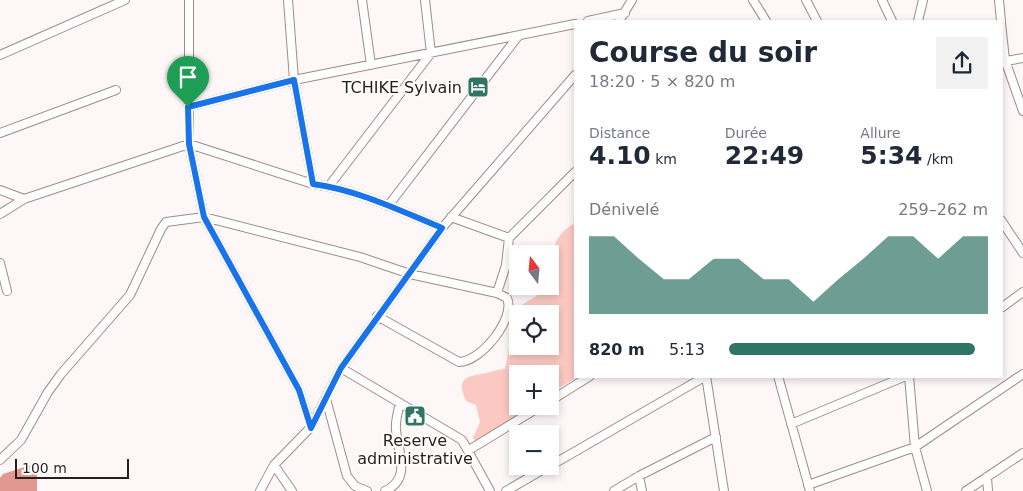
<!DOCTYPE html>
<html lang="fr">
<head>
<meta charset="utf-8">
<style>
	:root { --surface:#fff; --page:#f2f2f3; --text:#1f2937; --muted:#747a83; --accent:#307466 }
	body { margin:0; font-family:"DejaVu Sans",sans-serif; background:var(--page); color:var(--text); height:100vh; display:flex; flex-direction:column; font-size:19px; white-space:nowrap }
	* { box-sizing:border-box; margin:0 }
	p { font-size:16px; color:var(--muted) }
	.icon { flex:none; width:28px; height:28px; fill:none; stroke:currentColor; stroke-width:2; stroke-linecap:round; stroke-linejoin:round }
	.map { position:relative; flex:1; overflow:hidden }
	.drawer { position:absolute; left:574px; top:20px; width:429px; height:358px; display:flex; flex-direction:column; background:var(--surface); border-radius:0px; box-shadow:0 2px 8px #0003 }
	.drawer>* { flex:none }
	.needle { width:32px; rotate:344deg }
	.fabs { position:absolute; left:509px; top:245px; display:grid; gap:10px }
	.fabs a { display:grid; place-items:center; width:50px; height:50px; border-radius:0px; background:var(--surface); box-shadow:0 2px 8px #0003; font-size:25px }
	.scale { position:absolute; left:15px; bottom:12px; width:114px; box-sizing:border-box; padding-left:5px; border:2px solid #271f1d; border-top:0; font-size:14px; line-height:18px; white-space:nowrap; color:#271f1d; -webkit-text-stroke:4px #fff; paint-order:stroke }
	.pin { position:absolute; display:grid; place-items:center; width:42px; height:42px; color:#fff; margin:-51px -21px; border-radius:50% 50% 50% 0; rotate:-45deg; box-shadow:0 0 5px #0007 }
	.pin .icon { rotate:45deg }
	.round { display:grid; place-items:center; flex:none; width:52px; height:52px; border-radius:0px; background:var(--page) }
	.head { display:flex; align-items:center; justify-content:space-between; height:85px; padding:0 15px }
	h1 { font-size:28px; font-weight:700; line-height:38px }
	.metrics { display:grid; grid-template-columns:repeat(3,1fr); gap:8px; height:85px; padding:5px 15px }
	.metrics div { display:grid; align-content:center }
	.metrics b { font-size:25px; font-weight:700 }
	.metrics small { font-size:14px; font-weight:400 }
	.metrics p { font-size:14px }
	.chart { height:140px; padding:10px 15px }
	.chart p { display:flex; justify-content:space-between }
	.chart svg { width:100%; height:90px; margin-top:5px; fill:var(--accent); opacity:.7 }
	ul { padding:0 15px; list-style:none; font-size:16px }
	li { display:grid; grid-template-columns:80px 60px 1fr; align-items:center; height:38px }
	li i { height:12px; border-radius:6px; background:var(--accent) }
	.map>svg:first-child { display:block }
	.green { fill:#fbc9c1 }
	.water { fill:#e1998f }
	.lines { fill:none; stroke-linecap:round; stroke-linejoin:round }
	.minor-casing { stroke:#a18b87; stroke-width:10 }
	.minor { stroke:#fff; stroke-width:8 }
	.route-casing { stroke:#fff; stroke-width:10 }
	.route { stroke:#1a73e8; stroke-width:6 }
	.labels { text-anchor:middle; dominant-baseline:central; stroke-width:4; stroke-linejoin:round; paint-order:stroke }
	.poi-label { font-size:16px; fill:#271f1d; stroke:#fff; text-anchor:end }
</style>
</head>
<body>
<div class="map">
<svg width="1023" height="491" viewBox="0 0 1023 491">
	<rect width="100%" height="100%" fill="#fdf8f7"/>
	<path class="green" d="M 575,223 L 575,376 L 580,376 L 550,393 L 550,374 L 518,374 L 518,406 L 530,406 L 519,418 L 476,444 L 473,438 L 480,422 L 476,405 L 466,401 C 457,381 463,377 481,374 C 490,373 496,369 505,369 L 510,343 L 509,334 L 517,322 L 518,346 L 550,346 L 550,314 L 518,314 L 517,321 L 515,309 L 551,287 C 555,260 546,239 575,223 Z"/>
	<path class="water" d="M 37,463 L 37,491 L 0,491 L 0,478 L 3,474 Z"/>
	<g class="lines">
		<g class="minor-casing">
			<path id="minor" d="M 189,0 L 189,144 L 204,217 L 299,390 L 311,427 L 274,465 L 260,491
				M 288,0 L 294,80 L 313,184
				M 362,0 L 371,65
				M 753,0 L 766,21
				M 806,0 L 817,21
				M 882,0 L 892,21
				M 999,0 L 1001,21
				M 588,21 L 625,13
				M 619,21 L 632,0
				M 918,21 L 923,0
				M 1001,23 L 1005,60 L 1023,111
				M 0,55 L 125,0
				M 1001,62 L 1023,58
				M 188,107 L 294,80 L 575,24
				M 0,133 L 116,90
				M 329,186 L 431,53 L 425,0
				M 0,190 L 24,199
				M 388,206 L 519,35
				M 0,214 L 24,199 L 189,144 L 313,184 C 358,190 401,211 442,228
				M 451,217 L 509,238
				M 1001,220 L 1023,253
				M 0,263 L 7,291
				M 497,293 L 506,265 L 509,238 L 575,172
				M 1001,308 L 1023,292
				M 341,368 L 462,440 L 490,491
				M 706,376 L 724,491
				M 778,376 L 810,491
				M 909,376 L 915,447 L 927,491
				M 326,399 L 347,476 L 355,486 L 367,491
				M 550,401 L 590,376
				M 791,424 L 906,376
				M 311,427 L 341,368 L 442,228 L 575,75
				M 469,450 L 541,406
				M 0,460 L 21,440 L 48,392 L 61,374 L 130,295 L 161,229 L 166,222 L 204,217 L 360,257 L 410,274 L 497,293 L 507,298 C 516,318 481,362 459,362 L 377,316
				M 274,465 L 292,491
				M 550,466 L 706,376
				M 639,476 L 642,491
				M 987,477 L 988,491
				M 808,485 L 915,447 L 1023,374
				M 385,491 C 412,479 398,452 396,430 C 395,421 398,412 400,403
				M 506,491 L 549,466
				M 614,491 L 639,476 L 716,437
				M 966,491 L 1023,453"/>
		</g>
		<use href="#minor" class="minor"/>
	</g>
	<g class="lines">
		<g class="route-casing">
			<path id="route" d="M 294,80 L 313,184 C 358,190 401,211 442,228 L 341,368 L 311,428 L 299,390 L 204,217 L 189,144 L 188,107 Z"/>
		</g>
		<use href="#route" class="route"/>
	</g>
	<defs>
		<g id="hotel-square" transform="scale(1.125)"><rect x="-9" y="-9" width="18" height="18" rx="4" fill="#307466" stroke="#fff"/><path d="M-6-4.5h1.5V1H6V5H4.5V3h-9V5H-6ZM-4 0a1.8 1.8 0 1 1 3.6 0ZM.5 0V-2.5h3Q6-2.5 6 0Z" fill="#fff"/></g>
		<g id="civic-square" transform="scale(1.125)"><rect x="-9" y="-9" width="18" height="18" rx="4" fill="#307466" stroke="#fff"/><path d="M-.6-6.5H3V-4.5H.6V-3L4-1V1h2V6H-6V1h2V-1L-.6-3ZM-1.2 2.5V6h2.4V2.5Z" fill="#fff"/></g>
	</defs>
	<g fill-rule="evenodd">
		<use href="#hotel-square" x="478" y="87"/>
		<use href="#civic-square" x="415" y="416"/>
	</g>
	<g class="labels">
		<g class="poi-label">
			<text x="462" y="87">TCHIKE Sylvain</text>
			<text x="415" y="440" text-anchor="middle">Reserve<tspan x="415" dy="18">administrative</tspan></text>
		</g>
	</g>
</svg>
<div class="fabs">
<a><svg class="needle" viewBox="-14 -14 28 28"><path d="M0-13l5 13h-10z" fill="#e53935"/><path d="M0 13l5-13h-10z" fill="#747a83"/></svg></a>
<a><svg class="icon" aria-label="locate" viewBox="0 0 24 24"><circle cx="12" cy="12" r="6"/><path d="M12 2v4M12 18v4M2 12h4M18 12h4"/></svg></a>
<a>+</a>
<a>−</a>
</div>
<div class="scale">100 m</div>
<div class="pin" style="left:188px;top:107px;background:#1e9e55"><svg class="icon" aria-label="arrive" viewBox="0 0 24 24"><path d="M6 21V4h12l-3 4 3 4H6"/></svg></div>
<section class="drawer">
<div class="head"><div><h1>Course du soir</h1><p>18:20 · 5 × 820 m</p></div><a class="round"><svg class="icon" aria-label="share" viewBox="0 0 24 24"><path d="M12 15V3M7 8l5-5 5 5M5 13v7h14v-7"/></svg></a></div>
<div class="metrics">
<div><p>Distance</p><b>4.10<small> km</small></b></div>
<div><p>Durée</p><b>22:49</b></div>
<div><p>Allure</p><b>5:34<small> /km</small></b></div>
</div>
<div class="chart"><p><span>Dénivelé</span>259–262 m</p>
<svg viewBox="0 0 160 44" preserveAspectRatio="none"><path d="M0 44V6L10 6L20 17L30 27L40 27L50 17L60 17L70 27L80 27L90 38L100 27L110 17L120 6L130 6L140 17L150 6L160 6V44z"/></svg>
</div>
<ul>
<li><b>820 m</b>5:13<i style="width:95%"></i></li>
</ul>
</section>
</div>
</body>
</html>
